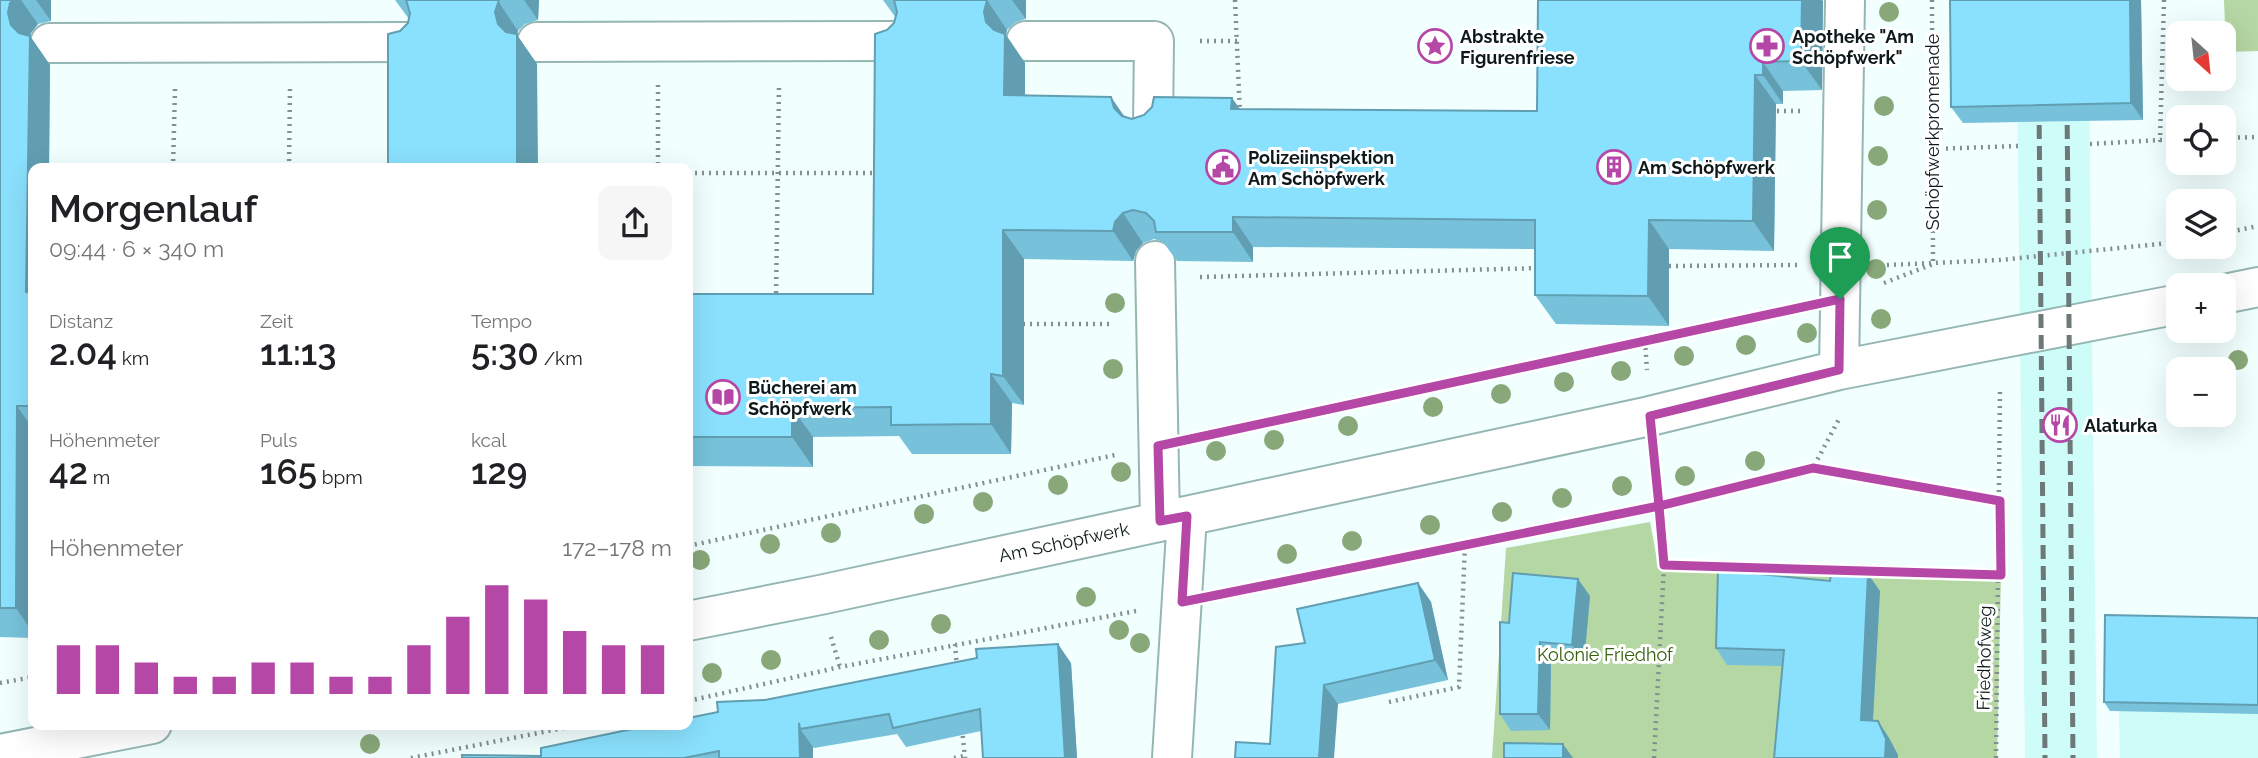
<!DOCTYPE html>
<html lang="de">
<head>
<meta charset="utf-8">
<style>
	:root { --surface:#fff; --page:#f6f6f6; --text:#202124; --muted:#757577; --accent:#b548a7 }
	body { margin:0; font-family:Raleway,sans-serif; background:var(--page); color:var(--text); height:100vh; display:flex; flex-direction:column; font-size:26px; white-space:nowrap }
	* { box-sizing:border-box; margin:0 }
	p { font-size:23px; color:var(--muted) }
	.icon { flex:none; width:38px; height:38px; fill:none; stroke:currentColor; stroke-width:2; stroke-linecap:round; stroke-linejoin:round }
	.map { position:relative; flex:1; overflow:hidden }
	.details { position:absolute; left:28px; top:163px; width:665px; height:567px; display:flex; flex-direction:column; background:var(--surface); border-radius:14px; box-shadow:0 7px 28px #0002 }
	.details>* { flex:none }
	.needle { width:46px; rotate:153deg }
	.controls { position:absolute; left:2166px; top:21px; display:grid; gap:14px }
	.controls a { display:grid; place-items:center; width:70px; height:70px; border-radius:14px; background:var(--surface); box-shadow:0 7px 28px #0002; font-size:35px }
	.pin { position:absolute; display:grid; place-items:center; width:60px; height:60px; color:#fff; margin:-72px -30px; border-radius:50% 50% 50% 0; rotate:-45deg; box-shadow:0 0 7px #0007 }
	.pin .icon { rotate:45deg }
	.round { display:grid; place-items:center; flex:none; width:74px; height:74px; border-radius:14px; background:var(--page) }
	.overview { display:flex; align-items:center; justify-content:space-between; height:119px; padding:0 21px }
	h1 { font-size:38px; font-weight:600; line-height:52px }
	.metrics { display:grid; grid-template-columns:repeat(3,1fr); gap:10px; height:119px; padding:7px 21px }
	.metrics div { display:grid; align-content:center }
	.metrics b { font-size:35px; font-weight:600 }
	.metrics small { font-size:19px; font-weight:400 }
	.metrics p { font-size:19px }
	.chart { height:196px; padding:14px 21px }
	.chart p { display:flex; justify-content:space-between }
	.chart svg { width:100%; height:126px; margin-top:7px; stroke:var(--accent); stroke-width:6 }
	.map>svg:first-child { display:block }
	.built { fill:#cefcf9 }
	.green { fill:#b5d7a4 }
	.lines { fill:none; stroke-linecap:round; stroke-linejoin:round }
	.minor-casing { stroke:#95b7b4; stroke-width:42 }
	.path { stroke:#83908f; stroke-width:4.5; stroke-dasharray:2 5; stroke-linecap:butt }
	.minor { stroke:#fff; stroke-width:38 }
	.rail { stroke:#6c7978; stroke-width:5; stroke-dasharray:14 7; stroke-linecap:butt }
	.tree { fill:#88a879 }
	.wall { fill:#77c2da }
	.shaded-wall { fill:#619eb1 }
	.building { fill:#8ae1fd; stroke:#619eb1; stroke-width:2 }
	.route-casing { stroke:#fff; stroke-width:14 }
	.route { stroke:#b548a7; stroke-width:9 }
	.labels { text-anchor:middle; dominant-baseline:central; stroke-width:6; stroke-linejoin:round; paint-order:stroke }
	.poi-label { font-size:18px; font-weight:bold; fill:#0d1a19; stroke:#fff; text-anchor:start }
	.street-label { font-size:18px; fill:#0d1a19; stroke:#fff }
	.park-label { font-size:18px; fill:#32610c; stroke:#fff }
</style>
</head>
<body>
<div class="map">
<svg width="2258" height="758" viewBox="0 0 2258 758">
	<rect width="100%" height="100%" fill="#f1fffe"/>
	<path class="built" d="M 2089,83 L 2097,758 L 2025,758 L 2017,84 Z
		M 2258,627 L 2258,758 L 2120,758 L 2119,712 Z"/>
	<path class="green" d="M 2224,0 L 2258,0 L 2258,51 L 2226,52 Z
		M 1650,522 L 1658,565 L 2001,575 L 1997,758 L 1492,758 L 1506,548 Z"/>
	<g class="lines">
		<g class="minor-casing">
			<path id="minor" d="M 1026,41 L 1154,41 L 1153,126
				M 537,42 L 896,41
				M 50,43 L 409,42
				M 1155,261 L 1160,521
				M 2224,294 L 2258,287
				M 1839,370 L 1845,0
				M 688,621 L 820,595 L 1650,416 L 1839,370 L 2179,304
				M 0,754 L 152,724
				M 1172,758 L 1187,516"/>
		</g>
		<path class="path" d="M 1235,0 L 1240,115
			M 1932,0 L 1933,264
			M 2164,0 L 2160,140 L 2179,139
			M 1200,41 L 1237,41
			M 658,85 L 658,168
			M 1770,111 L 1800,111
			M 2224,138 L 2258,137
			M 2090,144 L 2160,140
			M 1932,149 L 2018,146
			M 173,168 L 175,89
			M 289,168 L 290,88
			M 688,173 L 880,173
			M 2224,233 L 2258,226
			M 1887,265 L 2000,260 L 2179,242
			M 1669,266 L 1797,265
			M 1200,277 L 1541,268
			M 1884,283 L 1933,264
			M 776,300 L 779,85
			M 1023,324 L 1110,324
			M 1645,341 L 1647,370
			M 1202,437 L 1796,309
			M 1813,468 L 2000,501
			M 688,546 L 1115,455
			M 1664,565 L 2001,575
			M 1227,593 L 1659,506 L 1813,468 L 1839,419
			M 831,637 L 840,667
			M 955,644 L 957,668
			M 0,683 L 33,677
			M 688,701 L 840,667 L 1136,611
			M 1389,702 L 1459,687 L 1465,545
			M 962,729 L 965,758
			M 411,758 L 584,724
			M 954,758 L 964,756
			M 1654,758 L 1664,565 L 1655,462
			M 1996,758 L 2000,391"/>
		<use href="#minor" class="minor"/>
		<path class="rail" d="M 2039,104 L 2045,758
			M 2067,104 L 2073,758"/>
	</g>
	<g class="tree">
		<circle cx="1889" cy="12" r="10"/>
		<circle cx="1884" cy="106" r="10"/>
		<circle cx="1878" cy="156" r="10"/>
		<circle cx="1877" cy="210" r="10"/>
		<circle cx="1876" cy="269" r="10"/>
		<circle cx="1115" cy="303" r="10"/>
		<circle cx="1881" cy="319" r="10"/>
		<circle cx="1807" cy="333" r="10"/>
		<circle cx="1746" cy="345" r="10"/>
		<circle cx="1684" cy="356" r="10"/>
		<circle cx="2238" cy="360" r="10"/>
		<circle cx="1113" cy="369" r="10"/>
		<circle cx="1621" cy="371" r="10"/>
		<circle cx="1564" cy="382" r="10"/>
		<circle cx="1501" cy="394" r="10"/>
		<circle cx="1433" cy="407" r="10"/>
		<circle cx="1348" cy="426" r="10"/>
		<circle cx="1274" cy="440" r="10"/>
		<circle cx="1216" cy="451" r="10"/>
		<circle cx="1755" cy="461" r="10"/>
		<circle cx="1121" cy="472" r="10"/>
		<circle cx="1685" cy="476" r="10"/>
		<circle cx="1058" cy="485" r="10"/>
		<circle cx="1622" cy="486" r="10"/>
		<circle cx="1562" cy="498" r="10"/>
		<circle cx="983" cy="502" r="10"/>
		<circle cx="1502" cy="512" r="10"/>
		<circle cx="924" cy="514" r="10"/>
		<circle cx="1430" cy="525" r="10"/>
		<circle cx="831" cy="533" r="10"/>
		<circle cx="1352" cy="541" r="10"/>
		<circle cx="770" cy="544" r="10"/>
		<circle cx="1287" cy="554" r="10"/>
		<circle cx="700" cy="560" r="10"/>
		<circle cx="1086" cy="597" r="10"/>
		<circle cx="941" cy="624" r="10"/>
		<circle cx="1119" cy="630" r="10"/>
		<circle cx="879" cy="640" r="10"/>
		<circle cx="1140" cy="643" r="10"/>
		<circle cx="771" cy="660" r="10"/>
		<circle cx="712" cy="673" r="10"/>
		<circle cx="370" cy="744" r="10"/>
	</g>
	<path class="wall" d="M 0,0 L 51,0 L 51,21 L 38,24 L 31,33 L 30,36 L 50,65 L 49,168 L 33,168 L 33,638 L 0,637 Z
		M 395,0 L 539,0 L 538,20 L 525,24 L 518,31 L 517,35 L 537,64 L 400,31 L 408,23 L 409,19 Z
		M 883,0 L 1026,0 L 1026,19 L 1016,22 L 1007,30 L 1006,35 L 1025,63 L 1025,96 L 1132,119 L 1232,98 L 1240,109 L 1537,111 L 1823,1 L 1822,90 L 1783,91 L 1783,104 L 1776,104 L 1774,251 L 1669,249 L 1669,326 L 1556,324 L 1535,295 L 1535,249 L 1253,247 L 1253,262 L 1177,261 L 1163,242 L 1154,239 L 1143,243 L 1136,251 L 1133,261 L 1024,259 L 1024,405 L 1012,403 L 1011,454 L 912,454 L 899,436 L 813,437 L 813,467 L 688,466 L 688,294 L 873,294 L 887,30 L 894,23 L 896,18 Z
		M 2141,0 L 2143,120 L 1963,123 L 1951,107 Z
		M 1418,583 L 1431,602 L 1448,680 L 1338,704 L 1270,744 L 1305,643 Z
		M 1880,591 L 1873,721 L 1878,721 L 1889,738 L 1898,755 L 1898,758 L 1774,758 L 1782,666 L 1727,665 L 1716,648 Z
		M 1590,596 L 1584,662 L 1551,658 L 1550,730 L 1511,731 L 1500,714 L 1509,623 Z
		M 2258,618 L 2258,714 L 2110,711 L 2104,702 Z
		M 1071,663 L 1077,758 L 983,758 L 981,731 L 906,747 L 897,734 L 814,748 L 813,747 L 813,758 L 462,758 L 541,756 L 765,700 Z"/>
	<path class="shaded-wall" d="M 14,0 L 21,0 L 38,24 L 31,33 L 30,36 L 50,65 L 49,168 L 33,168 L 33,302 L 26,292 L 11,25 L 8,13 L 10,3 Z
		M 36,0 L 51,0 L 51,21 Z
		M 524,0 L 539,0 L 538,20 Z
		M 987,0 L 1007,30 L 1006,35 L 1025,63 L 1025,125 L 1004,95 L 984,12 Z
		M 1012,0 L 1026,0 L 1026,19 Z
		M 1802,0 L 1822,0 L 1823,1 L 1822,90 L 1801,61 Z
		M 2130,0 L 2141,0 L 2143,120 L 2131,103 Z
		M 498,1 L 518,31 L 517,35 L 537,64 L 538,168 L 517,168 L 498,24 L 495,12 Z
		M 1763,62 L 1783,91 L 1783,104 L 1763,75 Z
		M 1755,75 L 1776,104 L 1774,251 L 1753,221 Z
		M 1111,97 L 1131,126 L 1114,108 Z
		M 1232,98 L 1252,127 L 1231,109 Z
		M 1123,213 L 1143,243 L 1136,251 L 1133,261 L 1113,231 L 1115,222 Z
		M 1233,217 L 1253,247 L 1253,262 L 1233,232 Z
		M 1649,220 L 1669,249 L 1669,326 L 1648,296 Z
		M 1003,230 L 1024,259 L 1024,405 L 1003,376 Z
		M 991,374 L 1012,403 L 1011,454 L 991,424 Z
		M 17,406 L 33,429 L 33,633 L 16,608 Z
		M 792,408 L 813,437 L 813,467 L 792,437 Z
		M 1868,574 L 1880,591 L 1872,736 L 1861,720 Z
		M 1578,579 L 1590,596 L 1584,662 L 1572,645 Z
		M 1418,583 L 1431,602 L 1448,680 L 1435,660 Z
		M 1540,642 L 1551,658 L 1550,730 L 1538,714 Z
		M 1058,644 L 1071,663 L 1077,758 L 1065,758 Z
		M 1324,685 L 1338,704 L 1334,758 L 1319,758 Z
		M 1878,721 L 1889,738 L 1898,755 L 1898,758 L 1885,758 Z
		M 799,723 L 800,729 L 813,747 L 813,758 L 800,758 Z
		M 1563,744 L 1573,758 L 1563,758 Z"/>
	<path class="building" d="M 0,0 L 14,0 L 10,3 L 8,13 L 11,25 L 19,33 L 30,36 L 26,292 L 33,293 L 33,406 L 17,406 L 16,608 L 0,608 Z
		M 406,0 L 499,0 L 495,12 L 498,24 L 506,32 L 517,34 L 517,168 L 388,168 L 388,34 L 400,31 L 408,23 L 410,13 Z
		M 894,0 L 987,0 L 984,12 L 986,22 L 994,30 L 1005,34 L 1004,95 L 1111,97 L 1114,108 L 1122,116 L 1132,119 L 1144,115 L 1152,107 L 1154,97 L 1232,98 L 1231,109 L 1537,111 L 1538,0 L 1802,0 L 1801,61 L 1763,62 L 1763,75 L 1755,75 L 1753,221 L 1649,220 L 1648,296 L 1535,295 L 1535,220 L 1233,217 L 1233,232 L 1156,232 L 1154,221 L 1146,213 L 1133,210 L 1123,213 L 1115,222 L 1113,231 L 1003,230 L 1003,376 L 991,374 L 991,424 L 891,425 L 891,407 L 792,408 L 792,437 L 688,437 L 688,294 L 873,294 L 875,34 L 887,30 L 894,23 L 897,12 Z
		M 1950,0 L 2130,0 L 2131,103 L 1951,107 Z
		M 1718,570 L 1830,581 L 1831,573 L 1868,574 L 1861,720 L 1878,721 L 1886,739 L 1885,758 L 1774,758 L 1784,650 L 1716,648 Z
		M 1513,573 L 1578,579 L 1572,645 L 1540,642 L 1538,714 L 1500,714 L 1500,622 L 1509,623 Z
		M 1418,583 L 1435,660 L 1324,685 L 1319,758 L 1235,758 L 1236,742 L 1270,744 L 1276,647 L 1305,643 L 1297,609 Z
		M 2105,615 L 2258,618 L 2258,705 L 2104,702 Z
		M 1058,644 L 1065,758 L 983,758 L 980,709 L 893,728 L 889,714 L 800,729 L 799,723 L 800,758 L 719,758 L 719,751 L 684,758 L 462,758 L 462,755 L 541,756 L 541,748 L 656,724 L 688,724 L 688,718 L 718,712 L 717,702 L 765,700 L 977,658 L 976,649 Z
		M 1504,743 L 1563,744 L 1563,758 L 1504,758 Z"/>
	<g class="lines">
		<g class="route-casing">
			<path id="route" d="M 1840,299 L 1158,446 L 1160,521 L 1187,516 L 1182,602 L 1659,506 L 1664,565 L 2001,575 L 2000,501 L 1813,468 L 1659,506 L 1650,416 L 1839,370 L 1840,299"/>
		</g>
		<use href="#route" class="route"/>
	</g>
	<defs>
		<g id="sight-ring" transform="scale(1.75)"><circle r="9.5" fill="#fff" stroke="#b548a7" stroke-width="1.5"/><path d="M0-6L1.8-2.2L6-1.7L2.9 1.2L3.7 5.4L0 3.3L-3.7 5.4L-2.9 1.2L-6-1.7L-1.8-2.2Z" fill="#b548a7"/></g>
		<g id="pharmacy-ring" transform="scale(1.75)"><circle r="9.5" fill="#fff" stroke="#b548a7" stroke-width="1.5"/><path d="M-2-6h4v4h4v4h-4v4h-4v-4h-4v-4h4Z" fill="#b548a7"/></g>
		<g id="civic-ring" transform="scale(1.75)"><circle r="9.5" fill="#fff" stroke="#b548a7" stroke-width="1.5"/><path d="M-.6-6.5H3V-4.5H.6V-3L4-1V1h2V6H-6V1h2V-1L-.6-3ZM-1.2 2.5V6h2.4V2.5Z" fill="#b548a7"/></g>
		<g id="building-ring" transform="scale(1.75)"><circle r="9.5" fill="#fff" stroke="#b548a7" stroke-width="1.5"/><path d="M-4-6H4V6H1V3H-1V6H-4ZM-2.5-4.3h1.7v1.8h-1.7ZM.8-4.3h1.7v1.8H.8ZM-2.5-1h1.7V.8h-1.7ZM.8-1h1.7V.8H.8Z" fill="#b548a7"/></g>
		<g id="library-ring" transform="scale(1.75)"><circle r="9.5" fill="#fff" stroke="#b548a7" stroke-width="1.5"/><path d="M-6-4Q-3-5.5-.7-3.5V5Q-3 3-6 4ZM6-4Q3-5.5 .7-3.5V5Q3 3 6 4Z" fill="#b548a7"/></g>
		<g id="restaurant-ring" transform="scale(1.75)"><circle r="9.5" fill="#fff" stroke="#b548a7" stroke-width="1.5"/><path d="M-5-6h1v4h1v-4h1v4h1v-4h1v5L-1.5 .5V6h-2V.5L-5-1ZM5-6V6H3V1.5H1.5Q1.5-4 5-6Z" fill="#b548a7"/></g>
	</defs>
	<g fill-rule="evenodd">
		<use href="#sight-ring" x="1435" y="46"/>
		<use href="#pharmacy-ring" x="1767" y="46"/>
		<use href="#civic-ring" x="1223" y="167"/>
		<use href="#building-ring" x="1614" y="167"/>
		<use href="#library-ring" x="723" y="397"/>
		<use href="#restaurant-ring" x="2060" y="425"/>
	</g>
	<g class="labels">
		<g class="poi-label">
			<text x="1460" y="36">Abstrakte<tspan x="1460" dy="21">Figurenfriese</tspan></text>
			<text x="1792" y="36">Apotheke "Am<tspan x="1792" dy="21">Schöpfwerk"</tspan></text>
			<text x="1248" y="157">Polizeiinspektion<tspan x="1248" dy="21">Am Schöpfwerk</tspan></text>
			<text x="1638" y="167">Am Schöpfwerk</text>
			<text x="748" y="387">Bücherei am<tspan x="748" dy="21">Schöpfwerk</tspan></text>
			<text x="2084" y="425">Alaturka</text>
		</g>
		<g class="street-label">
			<text transform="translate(1932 132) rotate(-90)">Schöpfwerkpromenade</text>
			<text transform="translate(1064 542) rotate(-12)">Am Schöpfwerk</text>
			<text transform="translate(1984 658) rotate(-89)">Friedhofweg</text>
		</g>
		<g class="park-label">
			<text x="1605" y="654">Kolonie Friedhof</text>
		</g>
	</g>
</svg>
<div class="controls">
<a><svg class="needle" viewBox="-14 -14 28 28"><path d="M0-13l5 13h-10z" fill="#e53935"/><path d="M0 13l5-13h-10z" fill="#757577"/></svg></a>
<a><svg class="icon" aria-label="locate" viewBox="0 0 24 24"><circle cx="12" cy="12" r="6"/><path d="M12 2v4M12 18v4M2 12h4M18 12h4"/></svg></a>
<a><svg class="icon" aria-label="layers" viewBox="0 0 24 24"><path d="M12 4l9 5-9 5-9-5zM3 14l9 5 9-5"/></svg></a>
<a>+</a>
<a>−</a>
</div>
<div class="pin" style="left:1840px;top:299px;background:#1e9e55"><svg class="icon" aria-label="arrive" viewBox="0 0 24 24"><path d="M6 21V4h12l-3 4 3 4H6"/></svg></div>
<section class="details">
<div class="overview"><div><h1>Morgenlauf</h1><p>09:44 · 6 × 340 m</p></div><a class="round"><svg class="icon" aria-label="share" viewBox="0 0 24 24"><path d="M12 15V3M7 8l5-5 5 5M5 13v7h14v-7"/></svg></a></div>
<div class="metrics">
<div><p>Distanz</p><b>2.04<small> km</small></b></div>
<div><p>Zeit</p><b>11:13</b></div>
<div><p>Tempo</p><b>5:30<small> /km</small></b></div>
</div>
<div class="metrics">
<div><p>Höhenmeter</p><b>42<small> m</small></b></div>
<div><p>Puls</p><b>165<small> bpm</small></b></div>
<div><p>kcal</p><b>129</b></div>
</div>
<div class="chart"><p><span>Höhenmeter</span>172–178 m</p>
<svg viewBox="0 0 160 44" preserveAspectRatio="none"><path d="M5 44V27M15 44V27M25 44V33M35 44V38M45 44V38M55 44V33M65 44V33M75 44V38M85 44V38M95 44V27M105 44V17M115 44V6M125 44V11M135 44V22M145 44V27M155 44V27"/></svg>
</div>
</section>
</div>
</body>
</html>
